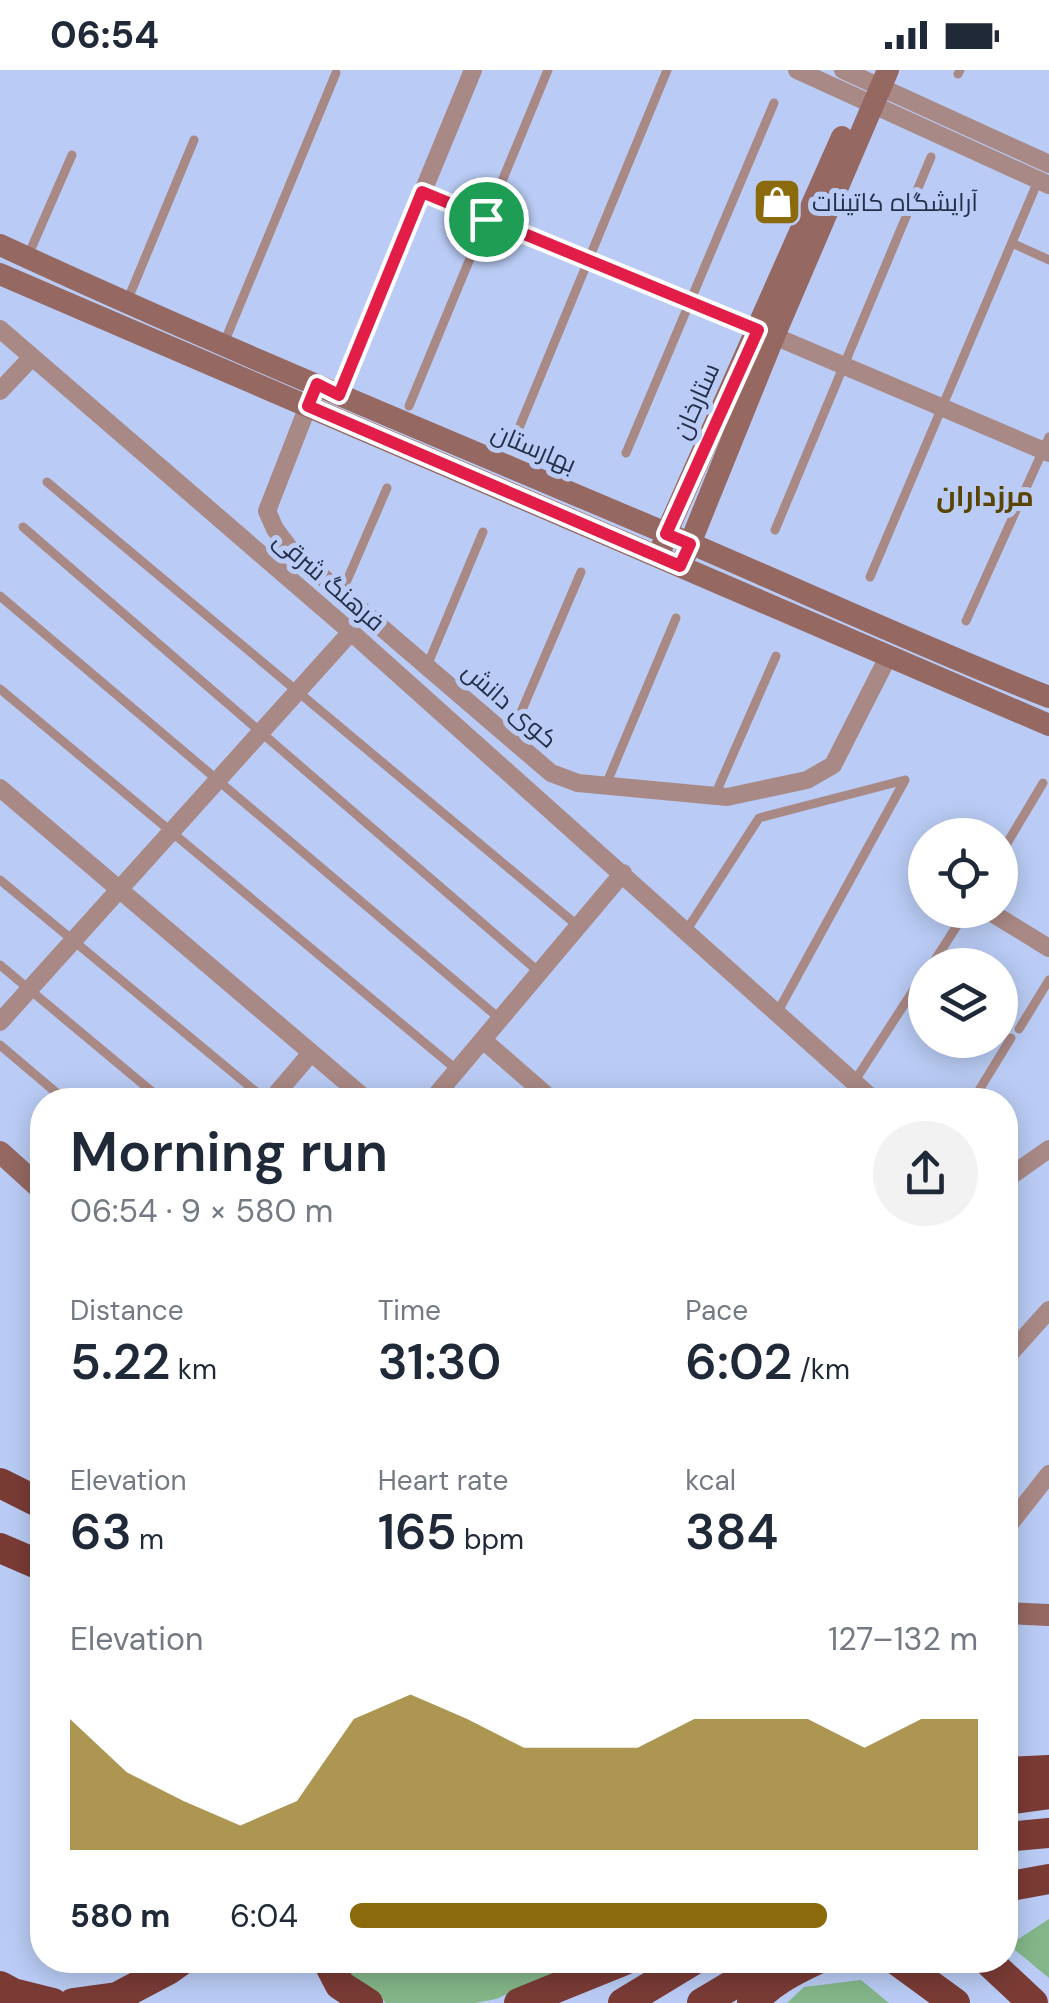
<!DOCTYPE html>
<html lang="en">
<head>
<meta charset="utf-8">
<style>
	:root { --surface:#fff; --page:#f2f2f3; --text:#1f2937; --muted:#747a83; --accent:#8a6a0a }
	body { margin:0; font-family:"DM Sans",Cairo,sans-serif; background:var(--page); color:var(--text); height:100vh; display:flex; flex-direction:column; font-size:38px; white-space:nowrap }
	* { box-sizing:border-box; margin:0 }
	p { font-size:32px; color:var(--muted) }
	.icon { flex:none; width:55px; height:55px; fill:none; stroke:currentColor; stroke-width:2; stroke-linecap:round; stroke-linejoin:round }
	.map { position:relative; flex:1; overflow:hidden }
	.panel { position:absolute; left:30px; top:1018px; width:988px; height:885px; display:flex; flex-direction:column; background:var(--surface); border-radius:40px; box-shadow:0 5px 25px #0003 }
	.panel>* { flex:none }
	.buttons { position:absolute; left:908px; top:748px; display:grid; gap:20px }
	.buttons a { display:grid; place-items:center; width:110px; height:110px; border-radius:50%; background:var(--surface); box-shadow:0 5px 25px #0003; font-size:50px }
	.pin { position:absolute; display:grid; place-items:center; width:85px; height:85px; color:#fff; margin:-42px; border:5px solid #fff; border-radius:50%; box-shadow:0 2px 10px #0007 }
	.round { display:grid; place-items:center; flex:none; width:105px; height:105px; border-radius:52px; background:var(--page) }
	.headline { display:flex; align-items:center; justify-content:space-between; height:170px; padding:0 40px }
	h1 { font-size:55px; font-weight:600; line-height:75px }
	.metrics { display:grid; grid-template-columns:repeat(3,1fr); gap:15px; height:170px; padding:10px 40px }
	.metrics div { display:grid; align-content:center }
	.metrics b { font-size:50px; font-weight:600 }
	.metrics small { font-size:28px; font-weight:400 }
	.metrics p { font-size:28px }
	.chart { height:280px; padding:20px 40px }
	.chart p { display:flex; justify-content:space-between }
	.chart svg { width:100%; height:180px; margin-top:10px; fill:var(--accent); opacity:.7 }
	ul { padding:0 40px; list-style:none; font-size:32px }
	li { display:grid; grid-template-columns:160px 120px 1fr; align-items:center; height:75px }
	li i { height:25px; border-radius:12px; background:var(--accent) }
	.status { display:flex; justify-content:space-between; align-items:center; height:70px; padding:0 50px; background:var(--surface); direction:ltr }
	.status svg { height:28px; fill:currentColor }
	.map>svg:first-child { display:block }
	.green { fill:#84b689 }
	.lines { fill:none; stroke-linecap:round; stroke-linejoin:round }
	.lane { stroke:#a98985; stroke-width:9 }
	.street { stroke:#a98985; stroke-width:18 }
	.secondary { stroke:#966862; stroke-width:22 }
	.highway { stroke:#7a3b35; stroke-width:30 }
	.route-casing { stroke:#fff; stroke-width:20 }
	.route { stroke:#e11d48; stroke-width:12 }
	.labels { text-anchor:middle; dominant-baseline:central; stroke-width:10; stroke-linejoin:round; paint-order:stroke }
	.poi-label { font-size:25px; fill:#242f4a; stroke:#baccf5; text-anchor:start }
	.street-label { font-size:25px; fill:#242f4a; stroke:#baccf5 }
	.neighbourhood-label { font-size:28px; font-weight:bold; fill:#5a4402; stroke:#baccf5 }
</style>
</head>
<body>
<div class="status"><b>06:54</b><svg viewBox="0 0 49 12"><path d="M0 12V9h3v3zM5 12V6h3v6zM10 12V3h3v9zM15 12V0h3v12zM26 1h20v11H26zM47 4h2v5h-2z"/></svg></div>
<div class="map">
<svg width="1049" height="1933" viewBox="0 0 1049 1933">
	<rect width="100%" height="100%" fill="#baccf5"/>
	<path class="green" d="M 1049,1849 L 1049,1908 L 1009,1875 Z
		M 342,1890 L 582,1890 L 496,1929 L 475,1933 L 386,1933 L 345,1899 Z
		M 861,1910 L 889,1933 L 787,1933 L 804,1917 Z"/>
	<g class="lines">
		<path class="lane" d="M 958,4 L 960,0
			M 1012,173 L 1049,190
			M 27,188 L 72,85
			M 128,229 L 194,70
			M 224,273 L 336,3
			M 409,336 L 548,0
			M 519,358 L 667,0
			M 626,383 L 774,33
			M 47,412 L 578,856
			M 23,457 L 539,902
			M 775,460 L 931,87
			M 870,507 L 1038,111
			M 342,522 L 387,418
			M 0,526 L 500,949
			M 966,551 L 1049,367
			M 427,596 L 483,462
			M 0,619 L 457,1000
			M 510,668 L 581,502
			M 605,717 L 676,548
			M 715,725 L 776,586
			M 1000,785 L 1043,713
			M 0,810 L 266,1030
			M 686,861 L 759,748 L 905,710
			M 935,890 L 967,840
			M 0,895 L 162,1030
			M 777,943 L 905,710
			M 1019,959 L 1049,910
			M 0,975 L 65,1030
			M 854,1012 L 922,907
			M 973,1030 L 1011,968"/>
		<path class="street" d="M 797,0 L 1049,115
			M 843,0 L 1049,94
			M 422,122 L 758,260
			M 0,259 L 351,562 L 874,1030
			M 774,266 L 1049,383
			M 0,321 L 32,287
			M 339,325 L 473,0
			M 308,336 L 267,441 L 275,459 L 290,479 L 551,703 L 578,713 L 727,727 L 807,710 L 833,695 L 888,587
			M 0,718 L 367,1030
			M 987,840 L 1049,878
			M 0,952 L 351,562
			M 483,970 L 552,1030
			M 271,1030 L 311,983
			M 432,1030 L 623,803
			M 1005,1110 L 1049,1079
			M 1005,1289 L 1049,1240
			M 1005,1460 L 1049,1404"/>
		<path class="secondary" d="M 0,175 C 229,281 462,376 694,475 C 813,526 929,580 1049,627
			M 0,204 L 1049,655
			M 662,477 L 666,464 L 842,67
			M 685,486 L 774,266 L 888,0
			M 0,1082 L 42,1120
			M 1005,1543 L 1049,1545"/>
		<path class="highway" d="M 0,1413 L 42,1434
			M 0,1478 L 42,1496
			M 1005,1702 L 1049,1700
			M 1005,1730 L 1049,1724
			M 1005,1767 L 1049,1763
			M 1005,1817 L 1049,1809
			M 327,1890 L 340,1915 L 368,1933
			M 896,1890 L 955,1933
			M 987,1890 L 1033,1933
			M 0,1916 L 13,1923 L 53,1933
			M 73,1933 L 117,1927 L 168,1900 L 182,1890
			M 519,1933 L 625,1890
			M 623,1933 L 694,1890
			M 702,1933 L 774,1890
			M 752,1933 C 770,1913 792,1901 816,1890"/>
	</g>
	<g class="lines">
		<g class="route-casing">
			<path id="route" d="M 422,122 L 758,260 L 666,464 L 690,474 L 680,496 L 308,336 L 317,314 L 339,325 Z"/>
		</g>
		<use href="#route" class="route"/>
	</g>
	<defs>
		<g id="shop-square" transform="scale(2.5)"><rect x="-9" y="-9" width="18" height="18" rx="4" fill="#8a6a0a" stroke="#baccf5"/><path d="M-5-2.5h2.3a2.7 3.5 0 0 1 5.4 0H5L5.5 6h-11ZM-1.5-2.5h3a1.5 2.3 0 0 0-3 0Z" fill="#fff"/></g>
	</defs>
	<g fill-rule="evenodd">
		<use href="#shop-square" x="777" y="132"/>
	</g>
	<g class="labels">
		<g class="poi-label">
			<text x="812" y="132">آرایشگاه کاتینات</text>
		</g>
		<g class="street-label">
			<text transform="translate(696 331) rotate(-66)">ستارخان</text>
			<text transform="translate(534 378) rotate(23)">بهارستان</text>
			<text transform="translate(329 511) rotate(41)">فرهنگ شرقی</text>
			<text transform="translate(510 635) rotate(41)">کوی دانش</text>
		</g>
		<g class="neighbourhood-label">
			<text x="985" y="426">مرزداران</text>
		</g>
	</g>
</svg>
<div class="buttons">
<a><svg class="icon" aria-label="locate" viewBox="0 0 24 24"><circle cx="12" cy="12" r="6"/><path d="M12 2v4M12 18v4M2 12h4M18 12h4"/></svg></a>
<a><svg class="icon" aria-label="layers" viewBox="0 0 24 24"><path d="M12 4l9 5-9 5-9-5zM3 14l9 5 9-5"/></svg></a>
</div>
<div class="pin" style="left:486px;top:149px;background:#1e9e55"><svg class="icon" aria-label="arrive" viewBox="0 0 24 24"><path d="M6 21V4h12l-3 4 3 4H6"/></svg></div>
<section class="panel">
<div class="headline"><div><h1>Morning run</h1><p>06:54 · 9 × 580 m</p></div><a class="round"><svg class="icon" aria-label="share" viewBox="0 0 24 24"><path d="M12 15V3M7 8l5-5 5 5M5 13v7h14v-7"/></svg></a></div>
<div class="metrics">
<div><p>Distance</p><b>5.22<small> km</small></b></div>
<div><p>Time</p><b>31:30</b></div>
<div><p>Pace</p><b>6:02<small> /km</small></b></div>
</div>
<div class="metrics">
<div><p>Elevation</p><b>63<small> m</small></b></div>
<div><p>Heart rate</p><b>165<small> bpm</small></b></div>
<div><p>kcal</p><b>384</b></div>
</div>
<div class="chart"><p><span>Elevation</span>127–132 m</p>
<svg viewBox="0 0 160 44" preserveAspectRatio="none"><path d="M0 44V12L10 25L20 32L30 38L40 32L50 12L60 6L70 12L80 19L90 19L100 19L110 12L120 12L130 12L140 19L150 12L160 12V44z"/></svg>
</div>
<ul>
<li><b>580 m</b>6:04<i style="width:76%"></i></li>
</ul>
</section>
</div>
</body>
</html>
